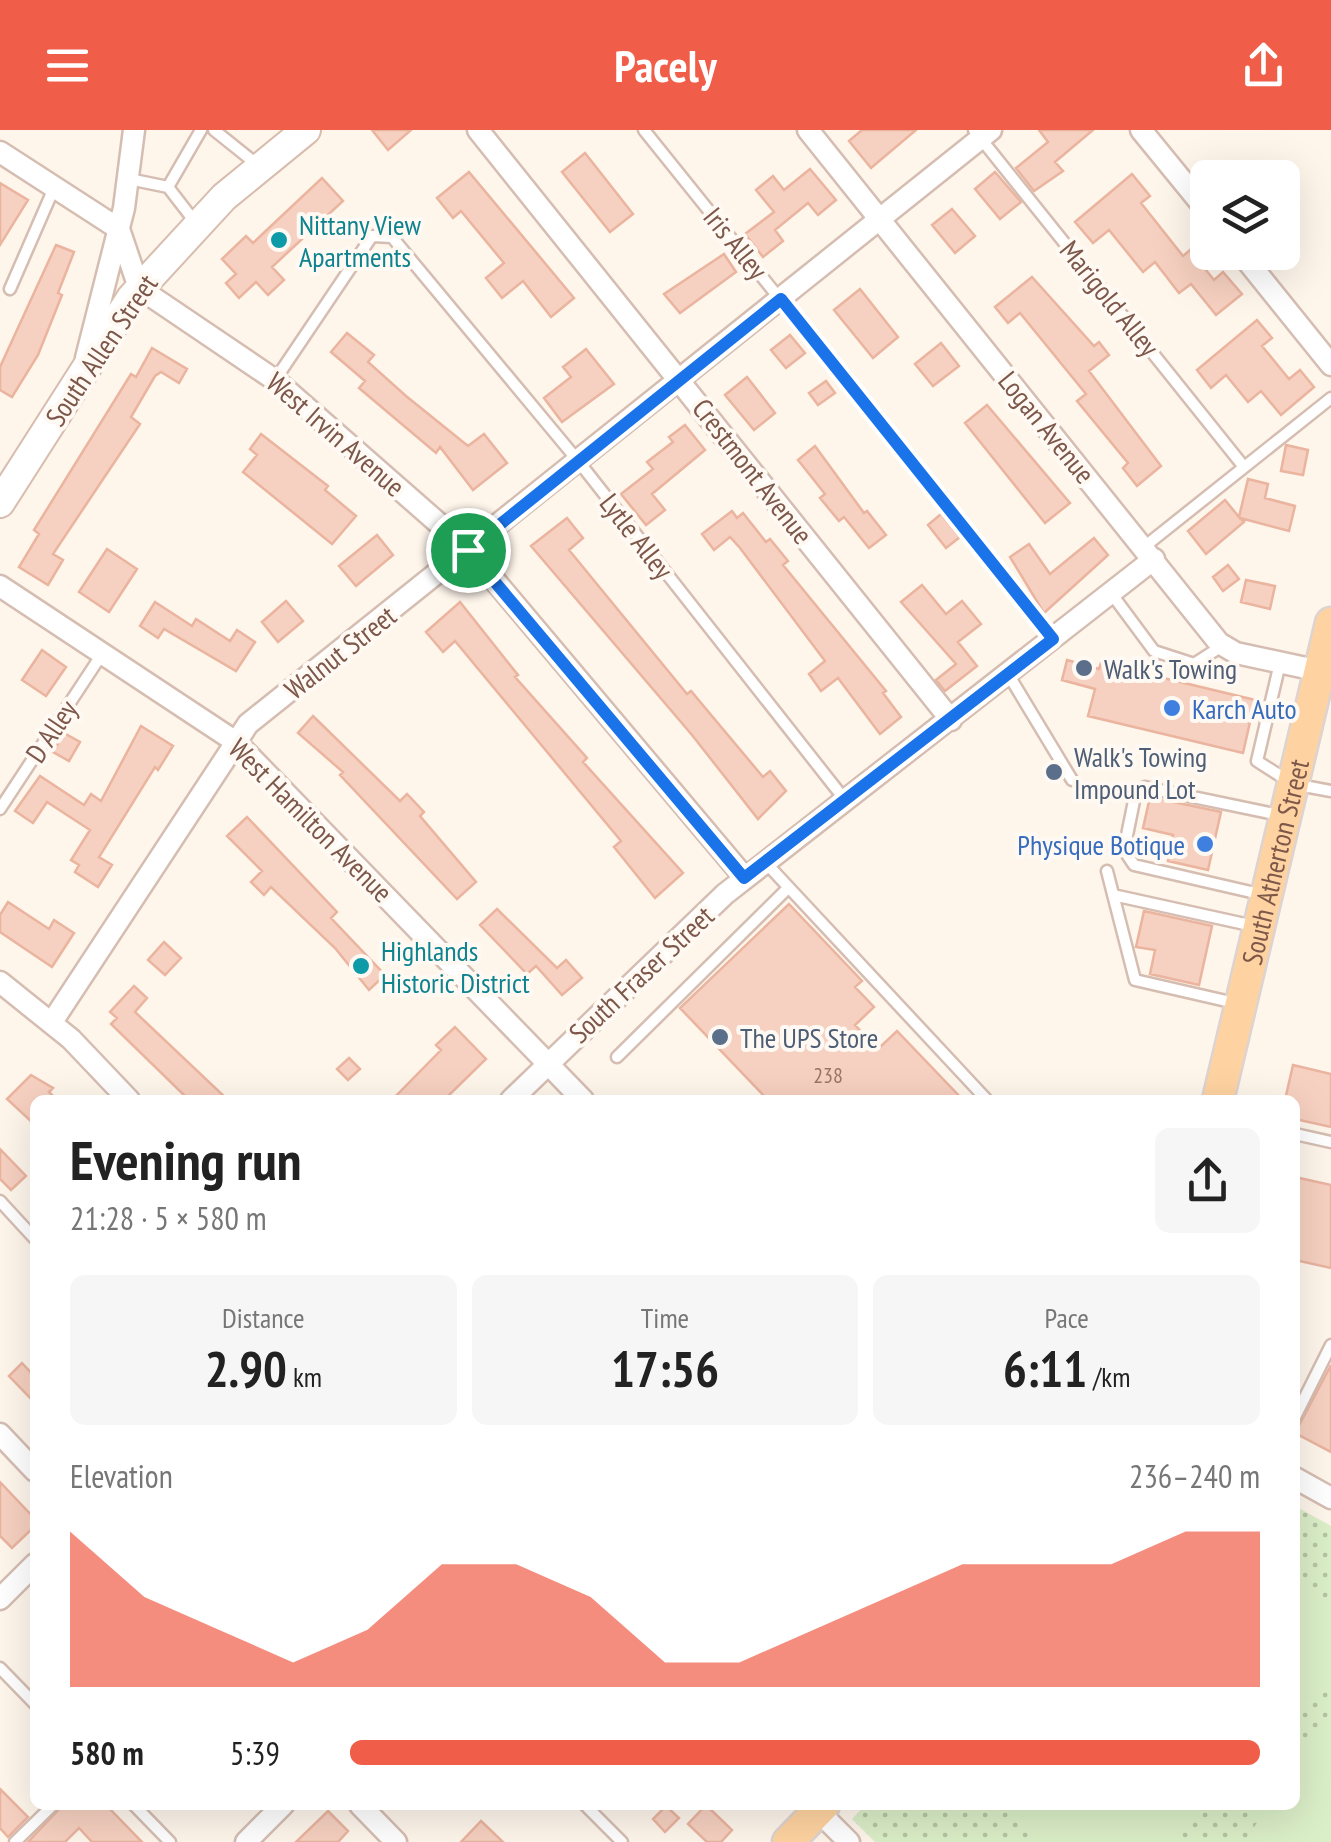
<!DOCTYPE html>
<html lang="en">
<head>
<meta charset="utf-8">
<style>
	:root { --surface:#fff; --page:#f6f6f6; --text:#222; --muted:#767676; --accent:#f05d48 }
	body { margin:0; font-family:"PT Sans Narrow",sans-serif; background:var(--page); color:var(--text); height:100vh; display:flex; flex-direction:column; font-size:38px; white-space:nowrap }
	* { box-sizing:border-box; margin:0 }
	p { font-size:32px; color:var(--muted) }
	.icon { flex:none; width:55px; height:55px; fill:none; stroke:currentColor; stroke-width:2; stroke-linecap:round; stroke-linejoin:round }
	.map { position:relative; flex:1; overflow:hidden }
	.details { position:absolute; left:30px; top:965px; width:1270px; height:715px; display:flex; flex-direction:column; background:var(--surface); border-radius:15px; box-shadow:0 10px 40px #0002 }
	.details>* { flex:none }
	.controls { position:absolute; left:1190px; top:30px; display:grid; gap:20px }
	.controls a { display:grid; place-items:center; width:110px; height:110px; border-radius:15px; background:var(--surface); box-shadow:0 10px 40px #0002; font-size:50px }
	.pin { position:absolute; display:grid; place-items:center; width:85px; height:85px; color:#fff; margin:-42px; border:5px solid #fff; border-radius:50%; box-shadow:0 2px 10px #0007 }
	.round { display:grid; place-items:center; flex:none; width:105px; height:105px; border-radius:15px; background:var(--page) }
	.head { display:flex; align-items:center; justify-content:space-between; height:170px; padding:0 40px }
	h1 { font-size:55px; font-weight:600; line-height:75px }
	.figures { display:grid; grid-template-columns:repeat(3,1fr); gap:15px; height:170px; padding:10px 40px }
	.figures div { display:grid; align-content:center; border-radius:15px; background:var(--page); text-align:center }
	.figures b { font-size:50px; font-weight:600 }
	.figures small { font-size:28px; font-weight:400 }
	.figures p { font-size:28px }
	.chart { height:280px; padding:20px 40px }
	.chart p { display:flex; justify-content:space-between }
	.chart svg { width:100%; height:180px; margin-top:10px; fill:var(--accent); opacity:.7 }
	ul { padding:0 40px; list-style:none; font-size:32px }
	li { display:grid; grid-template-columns:160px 120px 1fr; align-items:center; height:75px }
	li i { height:25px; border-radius:12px; background:var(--accent) }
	header { display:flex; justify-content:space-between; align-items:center; height:130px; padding:0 40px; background:var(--accent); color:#fff; font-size:45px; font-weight:600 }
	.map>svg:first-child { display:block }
	.park { fill:url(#park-dots) }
	.pitch { fill:#daeec7 }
	.building { fill:#f6d0c0; stroke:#eab49f; stroke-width:2.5 }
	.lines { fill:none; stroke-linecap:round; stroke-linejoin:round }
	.lane-casing { stroke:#d5bdb1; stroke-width:15 }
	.street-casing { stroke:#d5bdb1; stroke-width:25 }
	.secondary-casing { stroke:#d8bdae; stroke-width:32 }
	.primary-casing { stroke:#ddd3d0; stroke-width:35 }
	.lane { stroke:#fff; stroke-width:10 }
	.street { stroke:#fff; stroke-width:20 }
	.secondary { stroke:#fff; stroke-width:28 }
	.primary { stroke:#ffd3a1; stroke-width:30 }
	.route-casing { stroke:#fff; stroke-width:20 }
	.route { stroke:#1a73e8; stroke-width:12 }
	.culture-dot { fill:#0f9aa8; stroke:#fff9f3; stroke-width:4 }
	.service-dot { fill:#5c6f8a; stroke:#fff9f3; stroke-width:4 }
	.shop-dot { fill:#3f7fe0; stroke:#fff9f3; stroke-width:4 }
	.labels { text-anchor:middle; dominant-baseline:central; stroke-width:8; stroke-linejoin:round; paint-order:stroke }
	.number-label { font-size:22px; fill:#9a7568 }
	.culture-label { font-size:28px; fill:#0d838f; stroke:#fff9f3; text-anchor:start }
	.street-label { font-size:28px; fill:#7c574a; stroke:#fff9f3 }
	.service-label { font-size:28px; fill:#4e5e75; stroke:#fff9f3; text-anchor:start }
	.shop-label { font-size:28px; fill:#366cbe; stroke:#fff9f3; text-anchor:start }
</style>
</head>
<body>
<header><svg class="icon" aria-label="menu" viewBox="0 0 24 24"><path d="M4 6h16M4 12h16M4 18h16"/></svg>Pacely<svg class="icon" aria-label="share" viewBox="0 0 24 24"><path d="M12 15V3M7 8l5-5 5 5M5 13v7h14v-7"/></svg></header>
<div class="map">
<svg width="1331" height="1712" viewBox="0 0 1331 1712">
	<defs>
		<pattern id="park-dots" width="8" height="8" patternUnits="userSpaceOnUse" patternTransform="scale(2.5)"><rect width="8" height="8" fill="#daeec7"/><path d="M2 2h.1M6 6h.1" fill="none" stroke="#b6c4a4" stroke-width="1.8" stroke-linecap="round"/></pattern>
	</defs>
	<rect width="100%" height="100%" fill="#fef5eb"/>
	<path class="park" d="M 1295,1376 L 1331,1396 L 1331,1712 L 875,1712 L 852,1689 L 865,1675 L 1295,1675 Z"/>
	<path class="pitch" d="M 1295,1449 L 1331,1483 L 1331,1545 L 1295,1577 Z
		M 1331,1587 L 1331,1712 L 1244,1712 L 1269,1675 L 1295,1675 L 1295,1626 Z
		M 1014,1675 L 1213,1675 L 1167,1712 L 1044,1712 Z"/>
	<path class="building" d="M 372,0 L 411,0 L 388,20 Z
		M 862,0 L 916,0 L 871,38 L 849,11 Z
		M 1039,0 L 1093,0 L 1055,32 L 1063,41 L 1034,61 L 1016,38 L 1048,12 Z
		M 585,23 L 633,84 L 610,102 L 562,42 Z
		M 810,39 L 836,70 L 818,85 L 808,73 L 775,100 L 783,111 L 763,127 L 745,104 L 774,82 L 756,60 L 773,46 L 784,60 Z
		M 469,42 L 574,168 L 551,187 L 523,151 L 502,168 L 486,148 L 504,133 L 461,81 L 453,88 L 437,68 Z
		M 995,42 L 1021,72 L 1000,89 L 975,59 Z
		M 1132,44 L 1150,66 L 1141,73 L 1183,126 L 1190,120 L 1214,150 L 1223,142 L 1242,164 L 1216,185 L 1191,154 L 1179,163 L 1155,132 L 1143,142 L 1109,100 L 1093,113 L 1075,92 Z
		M 322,48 L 343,71 L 272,137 L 284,150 L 268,165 L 256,152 L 239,168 L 226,153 L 236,144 L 222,129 L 246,106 L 253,113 Z
		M 0,53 L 28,70 L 0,115 Z
		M 952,79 L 975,106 L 955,123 L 932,95 Z
		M 56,115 L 74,122 L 58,163 L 62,165 L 38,225 L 12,267 L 0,260 L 0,237 Z
		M 724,124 L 736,142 L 680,183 L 664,164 Z
		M 1032,147 L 1094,216 L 1099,212 L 1109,225 L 1089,241 L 1161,336 L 1137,356 L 1123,338 L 1128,333 L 1077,271 L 1086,264 L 1020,183 L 1008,193 L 995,177 Z
		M 860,159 L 898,207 L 873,228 L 834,180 Z
		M 1257,190 L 1272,208 L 1262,216 L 1289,249 L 1300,240 L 1314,257 L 1281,285 L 1261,261 L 1248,272 L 1226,245 L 1211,258 L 1197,240 Z
		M 347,203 L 374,225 L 368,232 L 406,266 L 468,316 L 484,304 L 507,333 L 473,360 L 440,317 L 436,323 L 359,258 L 365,251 L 331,222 Z
		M 790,205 L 805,223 L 786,238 L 771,220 Z
		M 941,213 L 959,236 L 933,256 L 915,234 Z
		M 152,218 L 187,239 L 179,253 L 161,242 L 155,246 L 131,287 L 140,294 L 53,424 L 63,430 L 48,455 L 19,437 L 39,404 L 34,400 L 131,244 L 136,247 Z
		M 586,219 L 614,254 L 562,292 L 544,268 L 571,247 L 563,237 Z
		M 747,247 L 775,283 L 754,300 L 725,265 Z
		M 826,251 L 835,263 L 818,275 L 809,263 Z
		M 987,275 L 1070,373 L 1045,393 L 965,293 Z
		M 685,295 L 705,320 L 652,364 L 665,380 L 646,395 L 621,364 L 653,339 L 647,332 L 673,312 L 669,307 Z
		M 261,304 L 328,356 L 325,360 L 356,386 L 332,414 L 243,342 L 257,325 L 250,319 Z
		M 1286,315 L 1308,320 L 1303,345 L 1281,341 Z
		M 815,316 L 864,383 L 867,381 L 886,405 L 869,418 L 844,387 L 839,391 L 820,368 L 825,364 L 798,330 Z
		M 1248,349 L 1268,354 L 1265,368 L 1295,376 L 1289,401 L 1240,388 L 1244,392 L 1206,424 L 1188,401 L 1225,370 L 1239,387 Z
		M 732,381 L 737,388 L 743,383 L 766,412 L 770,409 L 788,431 L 783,435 L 886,561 L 883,563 L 901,587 L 880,604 L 838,548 L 821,561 L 809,544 L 825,531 L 740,418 L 730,407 L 714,420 L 702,404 Z
		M 941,384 L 960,407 L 946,418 L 928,395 Z
		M 567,388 L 583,408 L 569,420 L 687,564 L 691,561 L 763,647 L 770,641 L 786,661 L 758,689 L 692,605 L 531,416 Z
		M 377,405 L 393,425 L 356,456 L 339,436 Z
		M 1094,408 L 1108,425 L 1044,483 L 1010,427 L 1029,414 L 1050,444 Z
		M 107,419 L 137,439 L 109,482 L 79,462 Z
		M 1228,435 L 1239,449 L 1223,461 L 1213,447 Z
		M 1246,450 L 1275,456 L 1270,479 L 1241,472 Z
		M 922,455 L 946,484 L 962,471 L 981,494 L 958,512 L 977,536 L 945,561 L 936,550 L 956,534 L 901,472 Z
		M 286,471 L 303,491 L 278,512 L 262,492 Z
		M 155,472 L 192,496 L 196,489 L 230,511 L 237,500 L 255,512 L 236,541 L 164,499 L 158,508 L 140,496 Z
		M 460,472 L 518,545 L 515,547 L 587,628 L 583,632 L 683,743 L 655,768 L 614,717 L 621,711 L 455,511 L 443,522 L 426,502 Z
		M 42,520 L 66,537 L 46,566 L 22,550 Z
		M 1067,530 L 1099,539 L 1101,533 L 1255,570 L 1243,623 L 1088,586 L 1095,559 L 1062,550 Z
		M 313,586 L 400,671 L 407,664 L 424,682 L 420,686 L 476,752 L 457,769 L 340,645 L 343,642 L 298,603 Z
		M 141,596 L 173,616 L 158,640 L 155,637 L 99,727 L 112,735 L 98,757 L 75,742 L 79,735 L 71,730 L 90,700 L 47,672 L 33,693 L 15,681 L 40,646 L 84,675 L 91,664 L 101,671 Z
		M 64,603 L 80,612 L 69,631 L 53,622 Z
		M 1150,667 L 1221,682 L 1208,740 L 1168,731 L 1173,705 L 1143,698 Z
		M 247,687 L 337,782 L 331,788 L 385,845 L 369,860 L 335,818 L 271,757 L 264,765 L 251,752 L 262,741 L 227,706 Z
		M 8,772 L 49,799 L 54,790 L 74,803 L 52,837 L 0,802 L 0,785 Z
		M 789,774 L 862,851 L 855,857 L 874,877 L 855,895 L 878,919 L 897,901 L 963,970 L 768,970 L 680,878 Z
		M 497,779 L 557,838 L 566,830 L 582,848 L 562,865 L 536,836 L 527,844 L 480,795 Z
		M 1144,781 L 1212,796 L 1199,855 L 1150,844 L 1155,820 L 1136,817 Z
		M 164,812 L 181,828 L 165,845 L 148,830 Z
		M 134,856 L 147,868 L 135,882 L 228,970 L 189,970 L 111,894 L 117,888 L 110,882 Z
		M 455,897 L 486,929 L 444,970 L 392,970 L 441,920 L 436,915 Z
		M 349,928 L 360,939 L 348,950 L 337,939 Z
		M 1293,935 L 1331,944 L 1331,997 L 1295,989 L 1295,970 L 1285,970 Z
		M 31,945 L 53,958 L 49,962 L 57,970 L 35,970 L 35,995 L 7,969 Z
		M 0,1019 L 26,1046 L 11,1060 L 0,1049 Z
		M 1295,1047 L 1331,1055 L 1331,1138 L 1295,1130 Z
		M 22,1233 L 35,1247 L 35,1273 L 9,1246 Z
		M 1331,1235 L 1331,1322 L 1295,1303 Z
		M 0,1352 L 35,1389 L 35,1396 L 12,1418 L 0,1406 Z
		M 0,1659 L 28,1687 L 8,1707 L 0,1698 Z
		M 63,1675 L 106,1675 L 142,1712 L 92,1712 L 79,1698 L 65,1712 L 28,1712 Z
		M 706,1675 L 732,1700 L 721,1712 L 707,1712 L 688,1694 Z
		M 666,1676 L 679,1688 L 665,1702 L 653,1689 Z
		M 328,1681 L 348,1701 L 338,1712 L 296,1712 Z
		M 481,1691 L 503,1712 L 461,1712 Z"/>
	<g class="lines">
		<g class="lane-casing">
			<path id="lane" d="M 214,0 L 259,36
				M 644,0 L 1053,509
				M 974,0 L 1244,337
				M 129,49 L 168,57 L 195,92
				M 168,57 L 201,0
				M 10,159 L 54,58
				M 275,250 L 372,106 L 392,107 L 579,332 L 845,670
				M 1144,417 L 1331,268
				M 1111,463 L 1154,521 L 1194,534 L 1222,516
				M 1280,533 L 1257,631 L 1293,654 L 1331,661
				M 1008,544 L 1072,650
				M 0,679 L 102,524
				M 766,733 L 987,970
				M 1107,741 L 1135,850 L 1235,873
				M 1113,765 L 1254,796
				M 1264,765 L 1134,735 L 1124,720 L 1136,661 L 1145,657 L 1284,686
				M 617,927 L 788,758
				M 1295,1004 L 1331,1012
				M 0,1071 L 35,1109
				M 1295,1287 L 1331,1215
				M 0,1538 L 35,1574
				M 134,1675 L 170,1712
				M 585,1675 L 622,1712
				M 15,1712 L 53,1675"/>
		</g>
		<g class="street-casing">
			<path id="street" d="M 478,0 L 951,590
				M 808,0 L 1219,513 L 1236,523 L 1320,541
				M 1141,0 L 1208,82
				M 0,22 L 119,99
				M 119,99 L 139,158 L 275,250 L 469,420 L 745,748
				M 1240,122 L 1331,235
				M 86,228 L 124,78 L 134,0
				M 0,456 L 236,612 L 583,970
				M 0,852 L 71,909 L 129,970
				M 52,892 L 248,594 L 991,0
				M 511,970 L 725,764 L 1154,429
				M 0,1304 L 35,1341
				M 1295,1348 L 1331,1368
				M 0,1469 L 35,1434
				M 360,1675 L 396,1712
				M 812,1675 L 849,1712
				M 246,1712 L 283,1675"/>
		</g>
		<g class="secondary-casing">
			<path id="secondary" d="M 0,373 L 131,168 L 224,67 L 306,0"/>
		</g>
		<g class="primary-casing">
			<g id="primary">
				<path id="s1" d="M 1218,970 L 1331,493"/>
				<path d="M 788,1712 L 824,1675"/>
			</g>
		</g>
		<use href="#lane" class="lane"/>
		<use href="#street" class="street"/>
		<use href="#secondary" class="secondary"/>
		<use href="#primary" class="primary"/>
	</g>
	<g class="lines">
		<g class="route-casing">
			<path id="route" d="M 781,169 L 1053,509 L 744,748 L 468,420 Z"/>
		</g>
		<use href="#route" class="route"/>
	</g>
	<g class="culture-dot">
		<circle cx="279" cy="110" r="10"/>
		<circle cx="361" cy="836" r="10"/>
	</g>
	<g class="service-dot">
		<circle cx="1084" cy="538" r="10"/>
		<circle cx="1054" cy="642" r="10"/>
		<circle cx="720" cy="907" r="10"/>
	</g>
	<g class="shop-dot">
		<circle cx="1172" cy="578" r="10"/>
		<circle cx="1205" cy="714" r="10"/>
	</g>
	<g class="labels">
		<g class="number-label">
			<text x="828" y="945">238</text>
		</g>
		<g class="culture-label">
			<text x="299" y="94">Nittany View<tspan x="299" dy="32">Apartments</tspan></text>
			<text x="381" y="820">Highlands<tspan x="381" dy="32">Historic District</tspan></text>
		</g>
		<g class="street-label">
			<text transform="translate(736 113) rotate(51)">Iris Alley</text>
			<text transform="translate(1110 168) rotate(51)">Marigold Alley</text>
			<text transform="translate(101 220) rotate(-56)">South Allen Street</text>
			<text transform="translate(1047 297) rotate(51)">Logan Avenue</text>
			<text transform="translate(336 304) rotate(41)">West Irvin Avenue</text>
			<text transform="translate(753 341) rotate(52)">Crestmont Avenue</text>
			<text transform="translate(637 406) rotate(52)">Lytle Alley</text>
			<text transform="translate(340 522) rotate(-38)">Walnut Street</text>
			<text transform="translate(51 601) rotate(-56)">D Alley</text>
			<text transform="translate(311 690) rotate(45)">West Hamilton Avenue</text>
			<text stroke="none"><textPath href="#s1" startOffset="245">South Atherton Street</textPath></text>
			<text transform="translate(641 844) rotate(-43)">South Fraser Street</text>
		</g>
		<g class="service-label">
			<text x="1104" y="538">Walk's Towing</text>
			<text x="1074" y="626">Walk's Towing<tspan x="1074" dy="32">Impound Lot</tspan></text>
			<text x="740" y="907">The UPS Store</text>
		</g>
		<g class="shop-label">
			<text x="1192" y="578">Karch Auto</text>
			<text x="1185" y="714" text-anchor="end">Physique Botique</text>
		</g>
	</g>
</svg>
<div class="controls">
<a><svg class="icon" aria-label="layers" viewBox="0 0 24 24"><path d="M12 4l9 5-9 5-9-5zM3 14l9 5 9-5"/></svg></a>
</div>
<div class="pin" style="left:468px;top:420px;background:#1e9e55"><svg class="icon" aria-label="arrive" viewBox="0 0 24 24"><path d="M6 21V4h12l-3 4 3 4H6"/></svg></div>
<section class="details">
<div class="head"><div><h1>Evening run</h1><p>21:28 · 5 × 580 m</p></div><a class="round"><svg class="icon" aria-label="share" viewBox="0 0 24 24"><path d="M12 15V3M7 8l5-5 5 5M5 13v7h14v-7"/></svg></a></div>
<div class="figures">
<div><p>Distance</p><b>2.90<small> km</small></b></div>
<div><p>Time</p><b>17:56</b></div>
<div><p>Pace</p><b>6:11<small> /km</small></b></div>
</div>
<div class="chart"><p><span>Elevation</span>236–240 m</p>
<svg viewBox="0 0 160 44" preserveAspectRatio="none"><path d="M0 44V6L10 22L20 30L30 38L40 30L50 14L60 14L70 22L80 38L90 38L100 30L110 22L120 14L130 14L140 14L150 6L160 6V44z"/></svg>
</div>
<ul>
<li><b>580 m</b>5:39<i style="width:100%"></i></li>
</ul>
</section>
</div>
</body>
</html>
